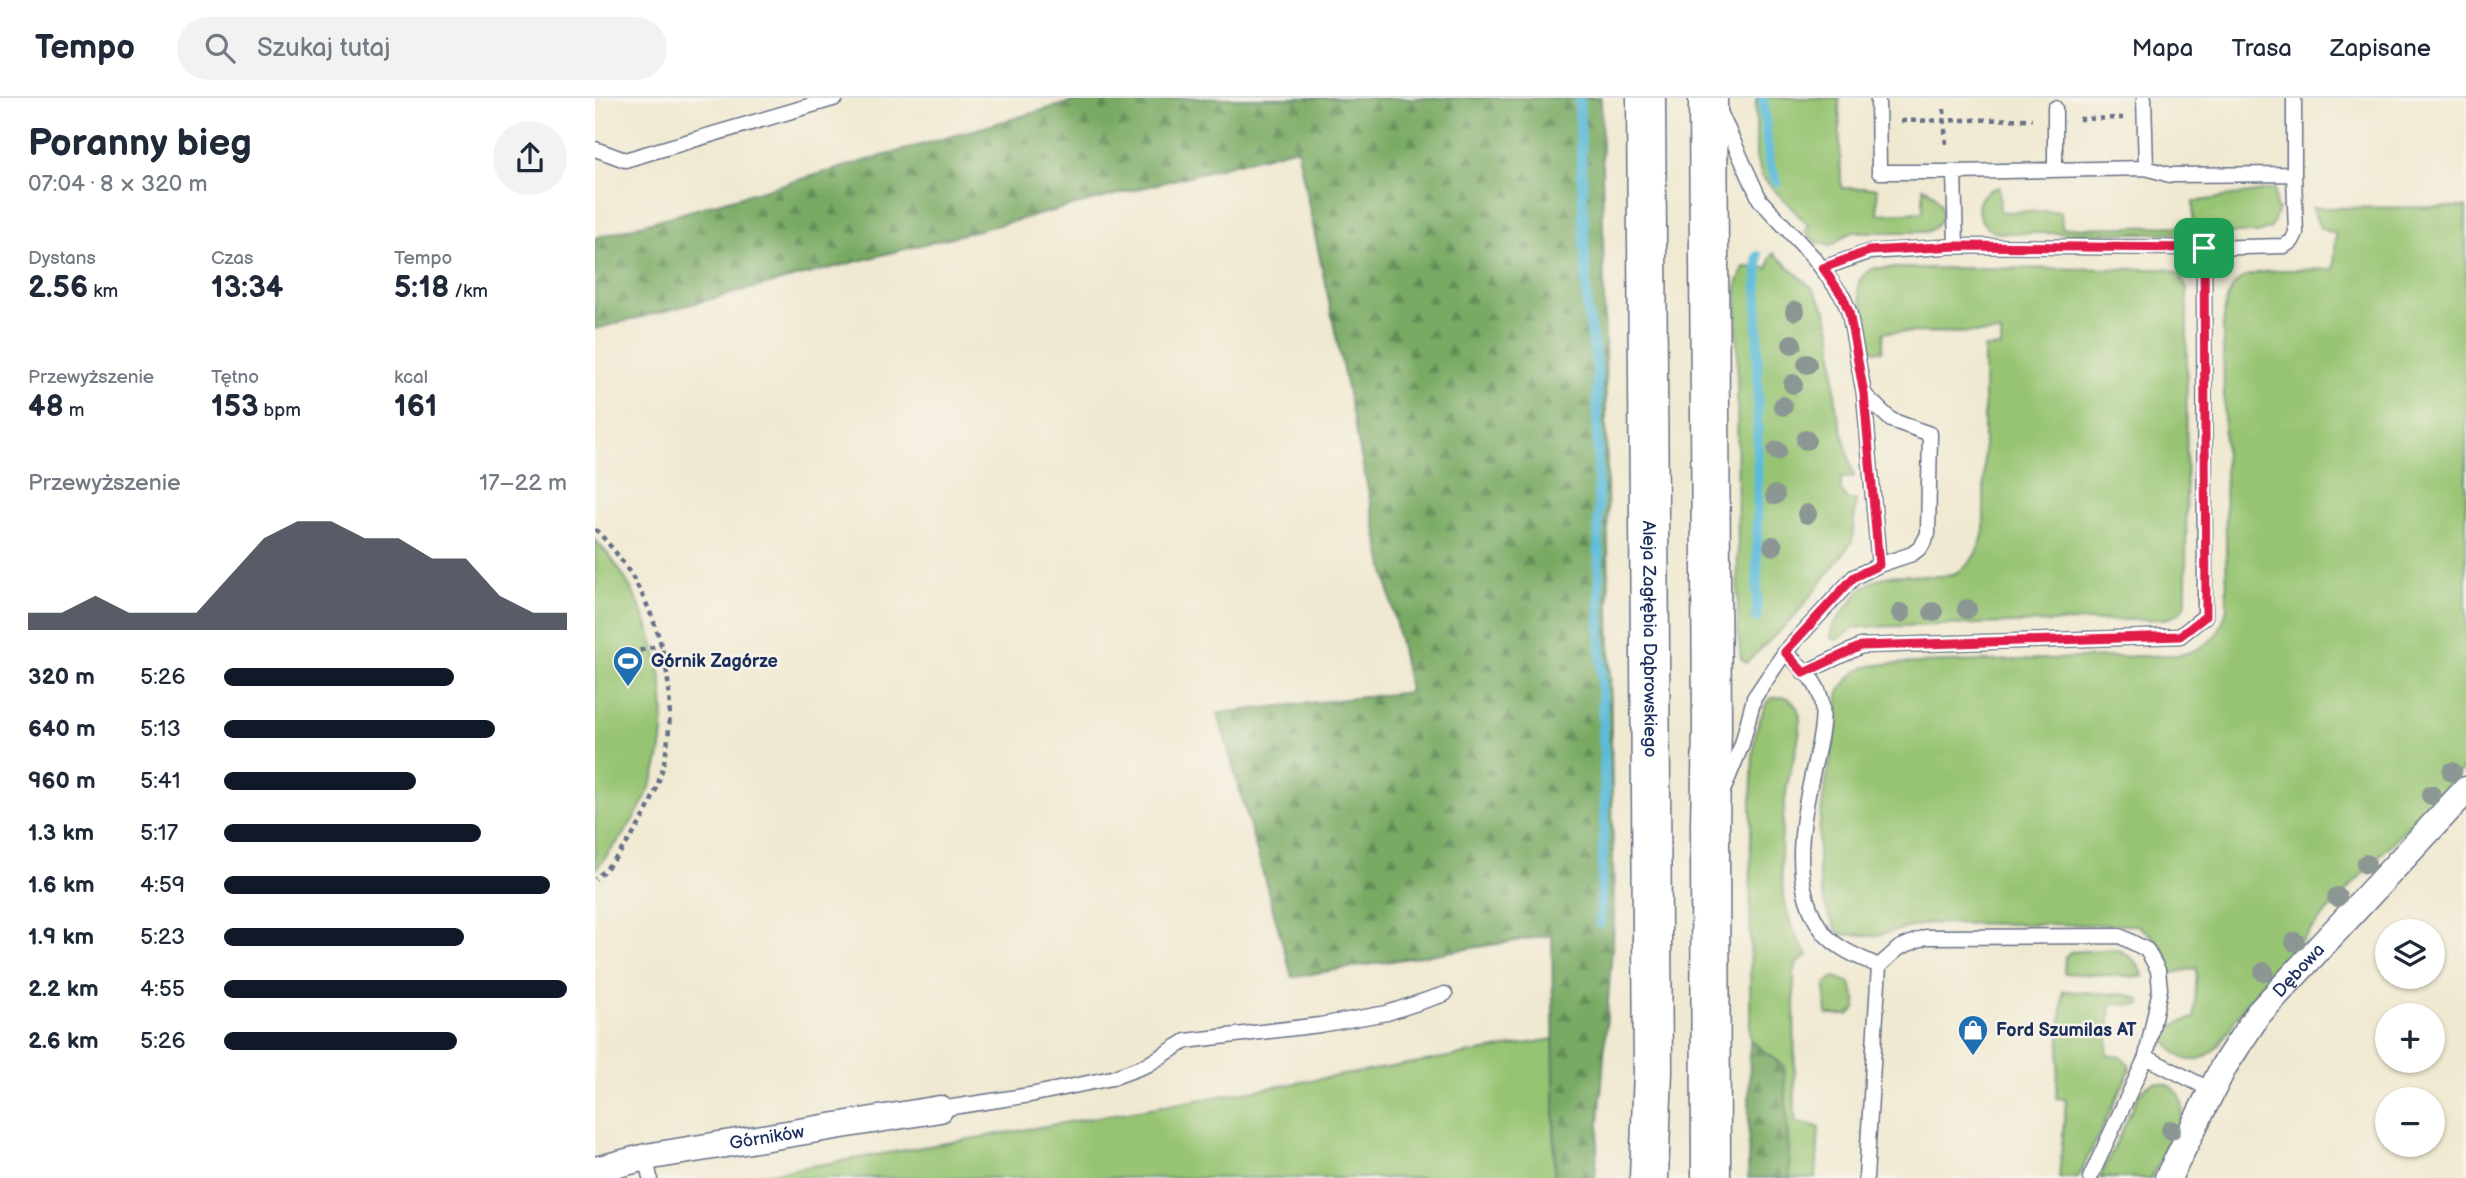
<!DOCTYPE html>
<html lang="pl">
<head>
<meta charset="utf-8">
<style>
	:root { --surface:#fff; --page:#f2f2f3; --text:#1f2937; --muted:#747a83; --line:#e0e1e3; --accent:#111827 }
	body { margin:0; font-family:"Balsamiq Sans",sans-serif; background:var(--page); color:var(--text); height:100vh; display:flex; flex-direction:column; font-size:26px; white-space:nowrap }
	* { box-sizing:border-box; margin:0 }
	p { font-size:23px; color:var(--muted) }
	.icon { flex:none; width:38px; height:38px; fill:none; stroke:currentColor; stroke-width:2; stroke-linecap:round; stroke-linejoin:round }
	.map { position:relative; flex:1; overflow:hidden }
	.sheet { display:flex; flex-direction:column; background:var(--surface); width:595px }
	.sheet>* { flex:none }
	.fabs { position:absolute; left:1780px; top:821px; display:grid; gap:14px }
	.fabs a { display:grid; place-items:center; width:70px; height:70px; border-radius:50%; background:var(--surface); box-shadow:0 2px 5px #0004; font-size:35px }
	.pin { position:absolute; display:grid; place-items:center; width:60px; height:60px; color:#fff; margin:-30px; border-radius:14px; box-shadow:0 4px 10px #0006 }
	.round { display:grid; place-items:center; flex:none; width:74px; height:74px; border-radius:37px; background:var(--page) }
	.overview { display:flex; align-items:center; justify-content:space-between; height:119px; padding:0 28px }
	h1 { font-size:38px; font-weight:800; line-height:52px }
	.figures { display:grid; grid-template-columns:repeat(3,1fr); gap:10px; height:119px; padding:7px 28px }
	.figures div { display:grid; align-content:center }
	.figures b { font-size:30px; font-weight:800 }
	.figures small { font-size:19px; font-weight:400 }
	.figures p { font-size:19px }
	.chart { height:196px; padding:14px 28px }
	.chart p { display:flex; justify-content:space-between }
	.chart svg { width:100%; height:126px; margin-top:7px; fill:var(--accent); opacity:.7 }
	ul { padding:0 28px; list-style:none; font-size:23px }
	li { display:grid; grid-template-columns:112px 84px 1fr; align-items:center; height:52px }
	li i { height:18px; border-radius:9px; background:var(--accent) }
	header { display:flex; align-items:center; gap:42px; box-sizing:border-box; height:98px; padding:0 35px; background:var(--surface); border-bottom:2px solid var(--line) }
	header strong { font-size:33px }
	nav { display:flex; gap:38px; margin-inline-start:auto; font-size:24px }
	.search { width:490px; height:63px; background:var(--page); display:flex; align-items:center; gap:18px; box-sizing:border-box; padding:0 24px; border-radius:38px; color:var(--muted); font-size:26px }
	main { display:flex; flex:1; min-height:0 }
	.map>svg:first-child { display:block }
	.green { fill:#97c472; stroke:#597a68; stroke-width:2 }
	.forest { fill:url(#forest-firs); stroke:#4a6c61; stroke-width:2 }
	.lines { fill:none; stroke-linecap:round; stroke-linejoin:round }
	.stream { stroke:#5cbbda; stroke-width:10 }
	.service-casing { stroke:#667086; stroke-width:17 }
	.minor-casing { stroke:#667086; stroke-width:29 }
	.primary-casing { stroke:#667086; stroke-width:41 }
	.path { stroke:#667086; stroke-width:4.5; stroke-dasharray:5 5; stroke-linecap:butt }
	.service { stroke:#fff; stroke-width:14 }
	.minor { stroke:#fff; stroke-width:26 }
	.primary { stroke:#fff; stroke-width:38 }
	.tree { fill:#8c9794 }
	.route-casing { stroke:#fff; stroke-width:14 }
	.route { stroke:#e11d48; stroke-width:9 }
	.labels { text-anchor:middle; dominant-baseline:central; stroke-width:5; stroke-linejoin:round; paint-order:stroke }
	.street-label { font-size:18px; fill:#1b2f5e; stroke:#f7f3e8 }
	.poi-label { font-size:18px; font-weight:bold; fill:#1b2f5e; stroke:#f7f3e8; text-anchor:start }
</style>
</head>
<body>
<header>
<strong>Tempo</strong>
<div class="search"><svg class="icon" aria-label="search" viewBox="0 0 24 24"><circle cx="10" cy="10" r="6"/><path d="M15 15l6 6"/></svg>Szukaj tutaj</div>
<nav><a>Mapa</a><a>Trasa</a><a>Zapisane</a></nav>
</header>
<main>
<section class="sheet">
<div class="overview"><div><h1>Poranny bieg</h1><p>07:04 · 8 × 320 m</p></div><a class="round"><svg class="icon" aria-label="share" viewBox="0 0 24 24"><path d="M12 15V3M7 8l5-5 5 5M5 13v7h14v-7"/></svg></a></div>
<div class="figures">
<div><p>Dystans</p><b>2.56<small> km</small></b></div>
<div><p>Czas</p><b>13:34</b></div>
<div><p>Tempo</p><b>5:18<small> /km</small></b></div>
</div>
<div class="figures">
<div><p>Przewyższenie</p><b>48<small> m</small></b></div>
<div><p>Tętno</p><b>153<small> bpm</small></b></div>
<div><p>kcal</p><b>161</b></div>
</div>
<div class="chart"><p><span>Przewyższenie</span>17–22 m</p>
<svg viewBox="0 0 160 44" preserveAspectRatio="none"><path d="M0 44V38L10 38L20 32L30 38L40 38L50 38L60 25L70 12L80 6L90 6L100 12L110 12L120 19L130 19L140 32L150 38L160 38V44z"/></svg>
</div>
<ul>
<li><b>320 m</b>5:26<i style="width:67%"></i></li>
<li><b>640 m</b>5:13<i style="width:79%"></i></li>
<li><b>960 m</b>5:41<i style="width:56%"></i></li>
<li><b>1.3 km</b>5:17<i style="width:75%"></i></li>
<li><b>1.6 km</b>4:59<i style="width:95%"></i></li>
<li><b>1.9 km</b>5:23<i style="width:70%"></i></li>
<li><b>2.2 km</b>4:55<i style="width:100%"></i></li>
<li><b>2.6 km</b>5:26<i style="width:68%"></i></li>
</ul>
</section>
<div class="map">
<svg width="1871" height="1080" viewBox="0 0 1871 1080">
	<defs>
		<pattern id="forest-firs" width="22" height="20" patternUnits="userSpaceOnUse" patternTransform="scale(1.75)"><rect width="22" height="20" fill="#79aa64"/><path d="M5 1l3.5 6h-7zM16 11l3.5 6h-7z" fill="#628b56"/></pattern>
	</defs>
	<rect width="100%" height="100%" fill="#f7f3e8"/>
	<filter id="ink" filterUnits="userSpaceOnUse"><feTurbulence type="fractalNoise" baseFrequency=".0143" numOctaves="2"/><feDisplacementMap in="SourceGraphic" scale="14" xChannelSelector="R" yChannelSelector="G"/><feConvolveMatrix kernelMatrix="1 2 1 2 8 2 1 2 1" color-interpolation-filters="sRGB"/></filter>
	<filter id="wash" filterUnits="userSpaceOnUse"><feTurbulence type="fractalNoise" baseFrequency=".00686" numOctaves="4" result="noise"/><feDisplacementMap in="SourceGraphic" scale="28" xChannelSelector="R" yChannelSelector="G"/><feGaussianBlur stdDeviation="1.57" result="paint"/><feColorMatrix in="noise" values="0 0 0 0 0 0 0 0 0 0 0 0 0 0 0 0 0 1.4 0 .05"/><feComposite in="paint" operator="in"/></filter>
	<g filter="url(#wash)">
		<rect width="100%" height="100%" fill="#f0e9d1"/>
		<path class="green" d="M 1161,0 L 1244,0 L 1246,90 L 1282,90 L 1283,116 L 1328,114 L 1328,89 C 1349,99 1356,124 1331,134 L 1259,134 C 1248,136 1245,144 1235,148 L 1222,144 L 1210,134 L 1214,128 L 1167,79 L 1161,59 Z
			M 1404,89 L 1405,114 L 1466,113 L 1467,130 L 1598,128 L 1598,104 L 1680,91 L 1681,111 L 1683,111 L 1676,130 L 1663,135 L 1403,135 C 1377,127 1376,94 1404,89 Z
			M 1871,109 L 1871,668 C 1808,734 1743,799 1684,868 C 1671,883 1658,898 1646,913 C 1635,927 1626,951 1609,959 C 1591,969 1575,953 1569,937 C 1575,926 1587,924 1599,920 L 1602,870 L 1578,875 C 1572,869 1574,862 1570,855 C 1564,842 1554,835 1542,827 L 1333,825 L 1279,838 L 1245,836 C 1204,782 1231,689 1242,627 C 1244,617 1241,604 1244,595 C 1244,593 1249,587 1250,586 C 1262,569 1270,568 1291,566 L 1585,557 C 1613,550 1627,537 1632,509 L 1628,232 C 1629,217 1629,202 1638,189 C 1653,166 1713,173 1739,171 L 1741,136 L 1725,130 L 1717,110 Z
			M 1179,155 L 1219,192 L 1231,213 L 1237,235 L 1241,309 L 1259,379 L 1246,380 L 1246,393 L 1253,402 L 1261,402 L 1257,443 L 1249,455 L 1199,519 L 1151,565 L 1146,560 L 1143,537 L 1142,187 L 1149,169 L 1174,170 L 1175,161 Z
			M 1279,170 L 1572,171 L 1585,177 L 1592,191 L 1591,500 C 1590,514 1581,519 1568,521 L 1267,529 L 1258,531 L 1241,542 L 1236,540 C 1234,529 1243,521 1249,513 C 1256,505 1262,494 1271,488 C 1316,456 1369,512 1389,433 L 1389,250 L 1406,249 L 1406,235 L 1289,234 L 1287,253 L 1280,253 L 1274,248 C 1274,239 1275,229 1272,219 C 1265,197 1253,184 1279,170 Z
			M 0,442 C 58,499 87,610 56,687 C 43,719 22,746 0,772 Z
			M 1191,599 C 1201,605 1206,613 1205,626 C 1205,647 1195,668 1192,689 C 1185,732 1181,794 1199,834 C 1202,842 1208,850 1213,857 L 1202,866 L 1199,875 L 1200,1023 L 1224,1029 L 1221,1080 L 1195,1080 L 1189,969 L 1155,942 L 1156,703 L 1158,657 L 1161,632 L 1171,606 L 1177,600 Z
			M 1522,851 C 1534,857 1546,865 1548,879 L 1469,875 L 1470,859 L 1475,854 Z
			M 1240,879 L 1255,885 L 1261,901 L 1261,910 L 1254,917 L 1232,917 L 1230,888 L 1235,881 Z
			M 1468,893 L 1533,897 L 1544,901 L 1546,907 L 1516,906 L 1512,957 L 1526,959 L 1534,966 L 1535,972 L 1483,1080 L 1464,1080 L 1471,1001 L 1461,1000 Z
			M 959,941 L 959,1080 L 146,1080 Z
			M 1559,985 C 1577,984 1590,996 1587,1016 C 1585,1031 1564,1065 1556,1080 L 1505,1080 L 1544,996 L 1550,989 Z"/>
		<path class="forest" d="M 490,0 L 1006,0 L 1019,823 L 1000,1080 L 959,1080 L 960,1063 L 957,837 L 697,879 L 623,615 L 815,594 L 702,50 L 0,231 L 0,140 Z
			M 1155,942 L 1189,969 L 1195,1080 L 1153,1080 Z"/>
		<g class="lines">
			<path class="stream" d="M 984,0 L 992,209 L 1002,270 L 1004,480 L 1010,703 L 1005,825
				M 1168,0 L 1174,65 L 1182,84
				M 1162,520 L 1163,158"/>
		</g>
	</g>
	<g filter="url(#ink)">
		<g class="lines">
			<g class="service-casing">
				<path id="service" d="M 1283,0 L 1284,74 L 1359,74
					M 1549,0 L 1551,70
					M 1125,14 L 1165,102 L 1219,160 L 1248,199 L 1254,214 L 1269,296 L 1296,322 L 1335,336 L 1333,436 L 1326,449 L 1317,456 L 1284,467 L 1259,479 L 1190,554 L 1159,600 L 1147,646 L 1128,693
					M 0,51 L 30,62 L 241,0
					M 1460,72 L 1460,10
					M 1361,148 L 1359,74 L 1551,70 L 1575,77 L 1699,76 L 1699,0
					M 1609,150 L 1689,148 L 1697,143 L 1701,135 L 1699,76
					M 1269,296 L 1284,467
					M 1190,554 C 1200,564 1216,577 1222,590 C 1233,611 1225,642 1220,664 C 1208,717 1192,788 1229,835 C 1242,851 1266,860 1284,868
					M 1209,575 L 1266,548 L 1585,538 L 1610,518 L 1609,150 L 1361,148 L 1274,154 L 1228,170
					M 1551,959 L 1616,992
					M 345,1011 L 435,997 L 517,980 L 552,967 L 591,943 L 725,927 L 792,915 L 850,896
					M 51,1059 L 55,1080
					M 1271,1080 L 1284,868 L 1304,850 L 1330,839 L 1525,838 L 1552,852 L 1563,872 L 1565,891 L 1551,959 L 1495,1080"/>
			</g>
			<g class="minor-casing">
				<g id="minor">
					<path id="s1" d="M 0,1072 L 51,1059 L 345,1011"/>
					<path id="s2" d="M 1573,1080 L 1629,968 L 1663,916 L 1871,692"/>
				</g>
			</g>
			<g class="primary-casing">
				<g id="primary">
					<path id="s3" d="M 1051,0 L 1058,973 L 1054,1080"/>
					<path d="M 1113,0 L 1117,628 L 1115,727 L 1116,1080"/>
				</g>
			</g>
			<path class="path" d="M 1349,11 L 1351,50
				M 1484,21 L 1528,20
				M 1306,23 L 1437,21
				M 0,431 C 80,511 102,646 35,741 C 25,755 13,770 0,781
				M 35,555 L 66,547"/>
			<use href="#service" class="service"/>
			<use href="#minor" class="minor"/>
			<use href="#primary" class="primary"/>
		</g>
		<g class="tree">
			<circle cx="1200" cy="213" r="10"/>
			<circle cx="1197" cy="246" r="10"/>
			<circle cx="1212" cy="266" r="10"/>
			<circle cx="1198" cy="286" r="10"/>
			<circle cx="1188" cy="308" r="10"/>
			<circle cx="1211" cy="342" r="10"/>
			<circle cx="1182" cy="353" r="10"/>
			<circle cx="1180" cy="397" r="10"/>
			<circle cx="1212" cy="416" r="10"/>
			<circle cx="1178" cy="448" r="10"/>
			<circle cx="1372" cy="511" r="10"/>
			<circle cx="1338" cy="514" r="10"/>
			<circle cx="1306" cy="515" r="10"/>
			<circle cx="1857" cy="674" r="10"/>
			<circle cx="1836" cy="697" r="10"/>
			<circle cx="1771" cy="766" r="10"/>
			<circle cx="1742" cy="799" r="10"/>
			<circle cx="1700" cy="844" r="10"/>
			<circle cx="1669" cy="874" r="10"/>
			<circle cx="1576" cy="1032" r="10"/>
		</g>
	</g>
	<g class="lines" filter="url(#ink)">
		<g class="route-casing">
			<path id="route" d="M 1361,148 L 1609,150 L 1611,518 L 1585,538 L 1266,548 L 1209,575 L 1190,554 L 1259,479 L 1284,467 L 1269,296 L 1254,214 L 1248,199 L 1228,170 L 1274,153 Z"/>
		</g>
		<use href="#route" class="route"/>
	</g>
	<defs>
		<g id="stadium-pin" transform="scale(1.575)"><path d="M0 17L-7.5 6A9.5 9.5 0 1 1 7.5 6Z" fill="#1f6fb2" stroke="#f7f3e8"/><path d="M0-5a6.5 5 0 1 0 0 10a6.5 5 0 1 0 0-10ZM-3.5-1.8h7v3.6h-7Z" fill="#fff"/></g>
		<g id="shop-pin" transform="scale(1.575)"><path d="M0 17L-7.5 6A9.5 9.5 0 1 1 7.5 6Z" fill="#1f6fb2" stroke="#f7f3e8"/><path d="M-5-2.5h2.3a2.7 3.5 0 0 1 5.4 0H5L5.5 6h-11ZM-1.5-2.5h3a1.5 2.3 0 0 0-3 0Z" fill="#fff"/></g>
	</defs>
	<g fill-rule="evenodd">
		<use href="#stadium-pin" x="33" y="563"/>
		<use href="#shop-pin" x="1378" y="932"/>
	</g>
	<g class="labels">
		<g class="street-label">
			<text stroke="none"><textPath href="#s3" startOffset="541">Aleja Zagłębia Dąbrowskiego</textPath></text>
			<text stroke="none"><textPath href="#s2" startOffset="247">Dębowa</textPath></text>
			<text stroke="none"><textPath href="#s1" startOffset="175">Górników</textPath></text>
		</g>
		<g class="poi-label">
			<text x="56" y="563">Górnik Zagórze</text>
			<text x="1401" y="932">Ford Szumilas AT</text>
		</g>
	</g>
</svg>
<div class="fabs">
<a><svg class="icon" aria-label="layers" viewBox="0 0 24 24"><path d="M12 4l9 5-9 5-9-5zM3 14l9 5 9-5"/></svg></a>
<a>+</a>
<a>−</a>
</div>
<div class="pin" style="left:1609px;top:150px;background:#1e9e55"><svg class="icon" aria-label="arrive" viewBox="0 0 24 24"><path d="M6 21V4h12l-3 4 3 4H6"/></svg></div>
</div>
</main>
</body>
</html>
